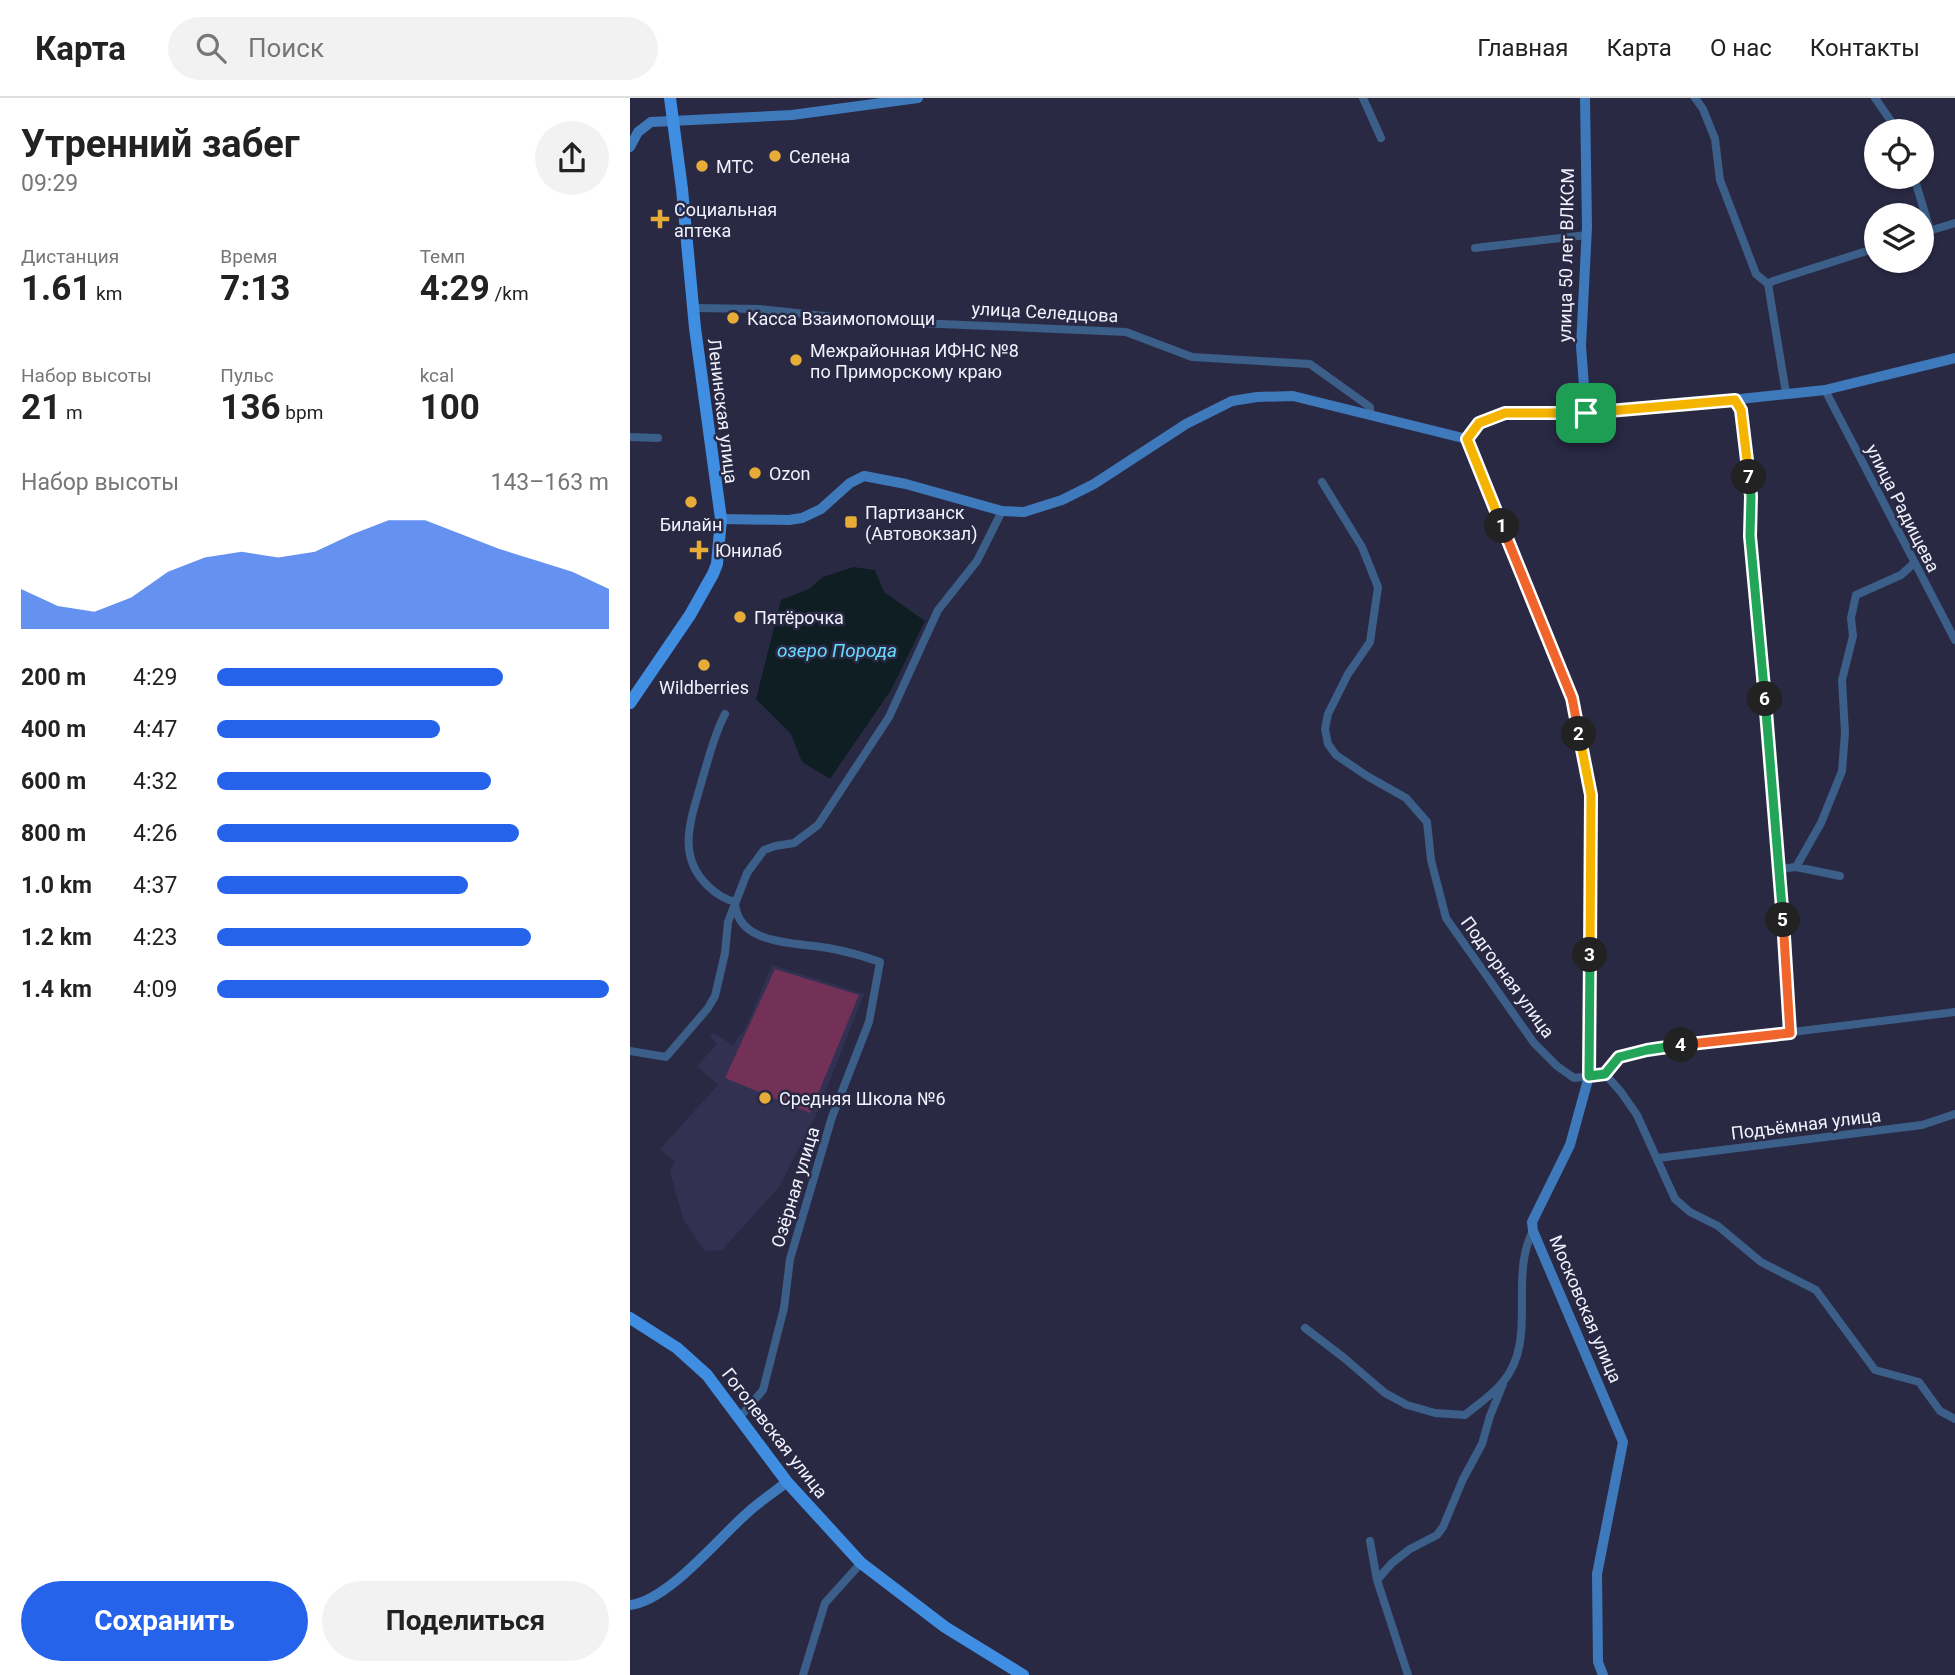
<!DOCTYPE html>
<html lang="ru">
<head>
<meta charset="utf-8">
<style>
	:root { --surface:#fff; --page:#f2f2f2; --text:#222; --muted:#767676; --line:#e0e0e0; --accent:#2563eb }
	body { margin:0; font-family:Roboto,sans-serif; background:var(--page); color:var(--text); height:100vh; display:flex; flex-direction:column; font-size:26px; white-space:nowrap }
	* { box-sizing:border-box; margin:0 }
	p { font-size:23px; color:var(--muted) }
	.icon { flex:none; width:38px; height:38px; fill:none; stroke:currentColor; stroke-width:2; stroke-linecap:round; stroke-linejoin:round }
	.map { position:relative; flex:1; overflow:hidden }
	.sheet { display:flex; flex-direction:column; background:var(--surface); width:630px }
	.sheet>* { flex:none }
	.buttons { position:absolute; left:1234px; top:21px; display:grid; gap:14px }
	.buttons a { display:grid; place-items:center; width:70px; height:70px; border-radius:50%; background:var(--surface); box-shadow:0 2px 5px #0004; font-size:35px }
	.pin { position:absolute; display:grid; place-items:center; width:60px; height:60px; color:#fff; margin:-30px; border-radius:14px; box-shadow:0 4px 10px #0006 }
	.km { position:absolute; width:35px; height:35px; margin:-18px; border-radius:50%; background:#222; color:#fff; font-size:19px; line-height:35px; text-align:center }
	.round { display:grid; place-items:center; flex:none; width:74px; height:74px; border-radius:37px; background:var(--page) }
	.summary { display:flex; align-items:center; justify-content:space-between; height:119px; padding:0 21px }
	h1 { font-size:38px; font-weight:700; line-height:52px }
	.metrics { display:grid; grid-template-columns:repeat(3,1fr); gap:10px; height:119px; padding:7px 21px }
	.metrics div { display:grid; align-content:center }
	.metrics b { font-size:35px; font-weight:700 }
	.metrics small { font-size:19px; font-weight:400 }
	.metrics p { font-size:19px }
	.chart { height:196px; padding:14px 21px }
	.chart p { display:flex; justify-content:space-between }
	.chart svg { width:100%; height:126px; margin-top:7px; fill:var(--accent); opacity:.7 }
	.action { display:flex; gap:14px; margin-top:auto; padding:14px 21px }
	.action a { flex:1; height:80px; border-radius:42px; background:var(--accent); color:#fff; font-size:28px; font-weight:700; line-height:80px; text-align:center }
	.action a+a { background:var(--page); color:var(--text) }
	ul { padding:0 21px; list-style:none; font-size:23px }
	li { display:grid; grid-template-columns:112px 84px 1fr; align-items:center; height:52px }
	li i { height:18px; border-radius:9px; background:var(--accent) }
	header { display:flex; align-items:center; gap:42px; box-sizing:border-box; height:98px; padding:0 35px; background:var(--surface); border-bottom:2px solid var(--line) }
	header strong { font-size:33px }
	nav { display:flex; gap:38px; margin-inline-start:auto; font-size:24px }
	.search { width:490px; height:63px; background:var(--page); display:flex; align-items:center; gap:18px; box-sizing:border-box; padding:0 24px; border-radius:38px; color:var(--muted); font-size:26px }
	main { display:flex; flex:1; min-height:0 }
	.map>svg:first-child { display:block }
	.built { fill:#323152 }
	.green { fill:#733158 }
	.water { fill:#0f1e23 }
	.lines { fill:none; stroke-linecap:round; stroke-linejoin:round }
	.street { stroke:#3b5f88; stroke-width:8 }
	.secondary { stroke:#3e7abb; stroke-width:10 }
	.primary { stroke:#3f8ee2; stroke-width:12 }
	.split-1-casing { stroke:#fff; stroke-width:14 }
	.split-2-casing { stroke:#fff; stroke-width:14 }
	.split-3-casing { stroke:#fff; stroke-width:14 }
	.split-4-casing { stroke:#fff; stroke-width:14 }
	.split-5-casing { stroke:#fff; stroke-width:14 }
	.split-6-casing { stroke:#fff; stroke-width:14 }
	.split-7-casing { stroke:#fff; stroke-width:14 }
	.split-8-casing { stroke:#fff; stroke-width:14 }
	.split-1 { stroke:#f5b400; stroke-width:9 }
	.split-2 { stroke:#f0652b; stroke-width:9 }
	.split-3 { stroke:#f5b400; stroke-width:9 }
	.split-4 { stroke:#22a559; stroke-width:9 }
	.split-5 { stroke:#f0652b; stroke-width:9 }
	.split-6 { stroke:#22a559; stroke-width:9 }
	.split-7 { stroke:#22a559; stroke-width:9 }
	.split-8 { stroke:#f5b400; stroke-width:9 }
	.poi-dot { fill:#e7ac37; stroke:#2a2944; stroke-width:2.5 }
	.labels { text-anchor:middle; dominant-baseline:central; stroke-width:5; stroke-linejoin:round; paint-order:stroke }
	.poi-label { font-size:18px; fill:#f1f2fd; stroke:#2a2944; text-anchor:start }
	.street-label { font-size:18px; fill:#f1f2fd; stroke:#2a2944 }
	.water-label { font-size:19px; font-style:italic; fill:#68dbfe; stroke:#2a2944 }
</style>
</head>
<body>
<header>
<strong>Карта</strong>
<div class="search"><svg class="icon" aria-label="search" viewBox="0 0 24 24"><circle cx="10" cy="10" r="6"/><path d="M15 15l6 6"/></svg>Поиск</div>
<nav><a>Главная</a><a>Карта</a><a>О нас</a><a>Контакты</a></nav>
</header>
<main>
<section class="sheet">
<div class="summary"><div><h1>Утренний забег</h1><p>09:29</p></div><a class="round"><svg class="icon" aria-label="share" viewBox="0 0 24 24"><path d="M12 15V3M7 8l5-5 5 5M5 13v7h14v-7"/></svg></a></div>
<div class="metrics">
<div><p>Дистанция</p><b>1.61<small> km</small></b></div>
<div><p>Время</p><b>7:13</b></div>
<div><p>Темп</p><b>4:29<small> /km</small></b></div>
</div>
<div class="metrics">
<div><p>Набор высоты</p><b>21<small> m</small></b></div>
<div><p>Пульс</p><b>136<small> bpm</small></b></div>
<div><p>kcal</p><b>100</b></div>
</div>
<div class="chart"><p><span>Набор высоты</span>143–163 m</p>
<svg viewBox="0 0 160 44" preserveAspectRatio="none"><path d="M0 44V30L10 36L20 38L30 33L40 24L50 19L60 17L70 19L80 17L90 11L100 6L110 6L120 11L130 16L140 20L150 24L160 30V44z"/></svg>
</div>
<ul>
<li><b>200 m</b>4:29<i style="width:73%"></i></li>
<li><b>400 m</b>4:47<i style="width:57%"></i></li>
<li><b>600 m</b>4:32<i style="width:70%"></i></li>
<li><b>800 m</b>4:26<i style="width:77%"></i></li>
<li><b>1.0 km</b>4:37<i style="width:64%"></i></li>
<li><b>1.2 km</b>4:23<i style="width:80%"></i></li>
<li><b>1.4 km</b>4:09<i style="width:100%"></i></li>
</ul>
<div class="action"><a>Сохранить</a><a>Поделиться</a></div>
</section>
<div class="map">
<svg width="1325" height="1577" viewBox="0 0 1325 1577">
	<rect width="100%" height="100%" fill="#2a2944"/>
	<path class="built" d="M 142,867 L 234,896 L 188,1013 L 149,1089 L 92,1152 L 75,1153 L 53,1121 L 40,1073 L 45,1064 L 30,1051 L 88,987 L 67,968 L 87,946 L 80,938 L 83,935 L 103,947 L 115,931 Z"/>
	<path class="green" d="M 145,871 L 229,897 L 180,1015 L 95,980 Z"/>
	<path class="water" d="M 223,469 L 245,472 L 254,494 L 295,523 L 261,592 L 200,681 L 172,664 L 161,636 L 126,601 L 151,502 L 179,491 L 193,479 Z"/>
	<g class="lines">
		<path class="street" d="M 733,0 L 751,40
			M 1065,0 L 1073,11 L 1085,41 L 1090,82 L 1126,176 L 1138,186
			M 1245,0 L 1268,33
			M 1284,79 L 1300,132
			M 1292,135 L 1325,125
			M 845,150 L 957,137
			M 1138,186 L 1143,183 L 1246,150
			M 1138,186 L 1156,295
			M 64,210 L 129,211 L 240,223 L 496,234 L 562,259 L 680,266 L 740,309 L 740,316
			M 1195,292 L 1325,542
			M 1105,302 L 1111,311 L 1121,398 L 1120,438 L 1149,771 L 1160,935
			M 0,339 L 28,340
			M 837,341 L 942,600 L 961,697 L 959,978
			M 692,384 L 732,449 L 748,489 L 740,544 L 718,576 L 698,616 L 695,631 L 698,646 L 706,657 L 737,678 L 776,700 L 797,724 L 801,762 L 816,820 L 904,945 L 927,968 L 944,980 L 975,976 L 991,994 L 1007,1017 L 1045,1101 L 1060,1114 L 1088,1128 L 1131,1164 L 1186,1192 L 1245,1272 L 1289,1284 L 1310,1313 L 1325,1321
			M 95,616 C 84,637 79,659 72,682 C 62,719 45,757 78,788 C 86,796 94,801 105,804 C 107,848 166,844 198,850 C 215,853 233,858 250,864 L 239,924 L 202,1019 L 160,1161 L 154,1210 L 133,1292 L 110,1319
			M 1166,769 L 1191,725 L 1212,673 L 1215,635 L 1212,582 L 1223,538 L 1221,520 L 1226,497 L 1271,477 L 1283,466
			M 1149,771 L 1166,769 L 1210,778
			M 0,953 L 36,959 L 78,910 L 85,898 L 95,855 L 98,824 L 117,775 L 134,752 L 145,748 L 164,745 L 188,727 L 259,619 L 308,512 L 347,463 L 372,413
			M 975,976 L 989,959 L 1017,952 L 1325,914
			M 1028,1060 L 1292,1027 L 1325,1016
			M 675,1230 L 713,1259 L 755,1295 L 777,1307 L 805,1315 L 835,1317 C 847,1307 861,1298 872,1285 C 909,1243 878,1180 903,1133
			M 740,1443 L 747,1482 L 778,1577
			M 747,1482 L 762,1465 L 780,1451 L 807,1437 L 813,1429 L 833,1381 L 852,1346 L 860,1318 L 873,1286
			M 173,1577 L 195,1505 L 231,1465"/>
		<path class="secondary" d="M 955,0 L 957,129 L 951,248 L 956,315
			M 0,49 L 8,34 L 21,24 L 162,17 L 288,0
			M 91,421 L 159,422 L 172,420 L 191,411 L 220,385 L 234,378 L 276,386 L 372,413 L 394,414 L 432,402 L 464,386 L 556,326 L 602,303 L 627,299 L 663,298 L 837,341 L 849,325 L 875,315 L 956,315 L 1025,310 L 1195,292 L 1325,260
			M 959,978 L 940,1047 L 902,1124 L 903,1133 L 993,1344 L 967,1476 L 968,1564 L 973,1577
			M 0,1507 C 37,1503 86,1443 114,1418 C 127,1405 143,1395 157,1384"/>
		<path class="primary" d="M 0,605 L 60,517 L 83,476 L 87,466 L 91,421 L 65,230 L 52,91 L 40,0
			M 0,1220 L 47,1250 L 77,1277 L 157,1384 L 231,1465 L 315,1529 L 393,1577"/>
	</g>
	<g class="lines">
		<g class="split-1-casing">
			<path id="split-1" d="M 872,428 L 837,341 L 849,325 L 875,315 L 956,315"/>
		</g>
		<g class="split-2-casing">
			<path id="split-2" d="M 872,428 L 942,600 L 949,636"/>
		</g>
		<g class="split-3-casing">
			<path id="split-3" d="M 949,636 L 961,697 L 960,857"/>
		</g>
		<g class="split-4-casing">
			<path id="split-4" d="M 960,857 L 959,978 L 975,976 L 989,959 L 1017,952 L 1051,947"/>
		</g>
		<g class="split-5-casing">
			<path id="split-5" d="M 1051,947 L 1160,935 L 1153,822"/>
		</g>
		<g class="split-6-casing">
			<path id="split-6" d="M 1135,601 L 1153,822"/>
		</g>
		<g class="split-7-casing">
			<path id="split-7" d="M 1119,379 L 1121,398 L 1120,438 L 1135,601"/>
		</g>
		<g class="split-8-casing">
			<path id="split-8" d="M 956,315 L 1105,302 L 1111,312 L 1119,379"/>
		</g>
		<use href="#split-1" class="split-1"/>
		<use href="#split-2" class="split-2"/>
		<use href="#split-3" class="split-3"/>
		<use href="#split-4" class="split-4"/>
		<use href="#split-5" class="split-5"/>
		<use href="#split-6" class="split-6"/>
		<use href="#split-7" class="split-7"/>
		<use href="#split-8" class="split-8"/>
	</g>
	<g class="poi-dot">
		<circle cx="145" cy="58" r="7"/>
		<circle cx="72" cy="68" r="7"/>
		<path d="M26.5 110.5h7v7h7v7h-7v7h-7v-7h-7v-7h7z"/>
		<circle cx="103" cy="220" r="7"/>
		<circle cx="166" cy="262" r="7"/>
		<circle cx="125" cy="375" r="7"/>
		<circle cx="61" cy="404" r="7"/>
		<rect x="214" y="417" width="14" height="14" rx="3.5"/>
		<path d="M65.5 441.5h7v7h7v7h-7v7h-7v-7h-7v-7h7z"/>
		<circle cx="110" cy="519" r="7"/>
		<circle cx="74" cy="567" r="7"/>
		<circle cx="135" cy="1000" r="7"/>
	</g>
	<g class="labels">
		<g class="poi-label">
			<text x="159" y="58">Селена</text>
			<text x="86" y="68">МТС</text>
			<text x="44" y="111">Социальная<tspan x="44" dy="21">аптека</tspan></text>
			<text x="117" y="220">Касса Взаимопомощи</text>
			<text x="180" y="252">Межрайонная ИФНС №8<tspan x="180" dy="21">по Приморскому краю</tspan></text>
			<text x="139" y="375">Ozon</text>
			<text x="235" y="414">Партизанск<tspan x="235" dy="21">(Автовокзал)</tspan></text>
			<text x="61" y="426" text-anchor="middle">Билайн</text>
			<text x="85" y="452">Юнилаб</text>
			<text x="124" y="519">Пятёрочка</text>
			<text x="74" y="589" text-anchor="middle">Wildberries</text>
			<text x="149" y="1000">Средняя Школа №6</text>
		</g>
		<g class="street-label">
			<text transform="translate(936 157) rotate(-89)">улица 50 лет ВЛКСМ</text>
			<text transform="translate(415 214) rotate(3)">улица Селедцова</text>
			<text transform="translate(93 313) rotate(83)">Ленинская улица</text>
			<text transform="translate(1273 410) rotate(63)">улица Радищева</text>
			<text transform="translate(878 879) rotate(54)">Подгорная улица</text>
			<text transform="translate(1176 1026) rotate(-7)">Подъёмная улица</text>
			<text transform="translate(165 1089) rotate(-73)">Озёрная улица</text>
			<text transform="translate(956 1211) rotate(67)">Московская улица</text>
			<text transform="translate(145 1335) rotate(52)">Гоголевская улица</text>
		</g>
		<g class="water-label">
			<text x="207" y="552">озеро Порода</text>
		</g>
	</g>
</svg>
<div class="buttons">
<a><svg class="icon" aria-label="locate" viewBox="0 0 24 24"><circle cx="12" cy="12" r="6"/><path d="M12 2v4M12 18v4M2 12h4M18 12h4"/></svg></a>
<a><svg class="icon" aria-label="layers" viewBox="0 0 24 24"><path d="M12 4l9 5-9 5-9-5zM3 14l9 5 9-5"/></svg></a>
</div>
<div class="pin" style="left:956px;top:315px;background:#1e9e55"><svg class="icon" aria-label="arrive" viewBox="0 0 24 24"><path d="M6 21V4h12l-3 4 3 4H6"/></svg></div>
<b class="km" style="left:872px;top:428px">1</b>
<b class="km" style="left:949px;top:636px">2</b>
<b class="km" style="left:960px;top:857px">3</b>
<b class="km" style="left:1051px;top:947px">4</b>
<b class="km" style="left:1153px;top:822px">5</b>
<b class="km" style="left:1135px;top:601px">6</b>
<b class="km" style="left:1119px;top:379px">7</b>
</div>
</main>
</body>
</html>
